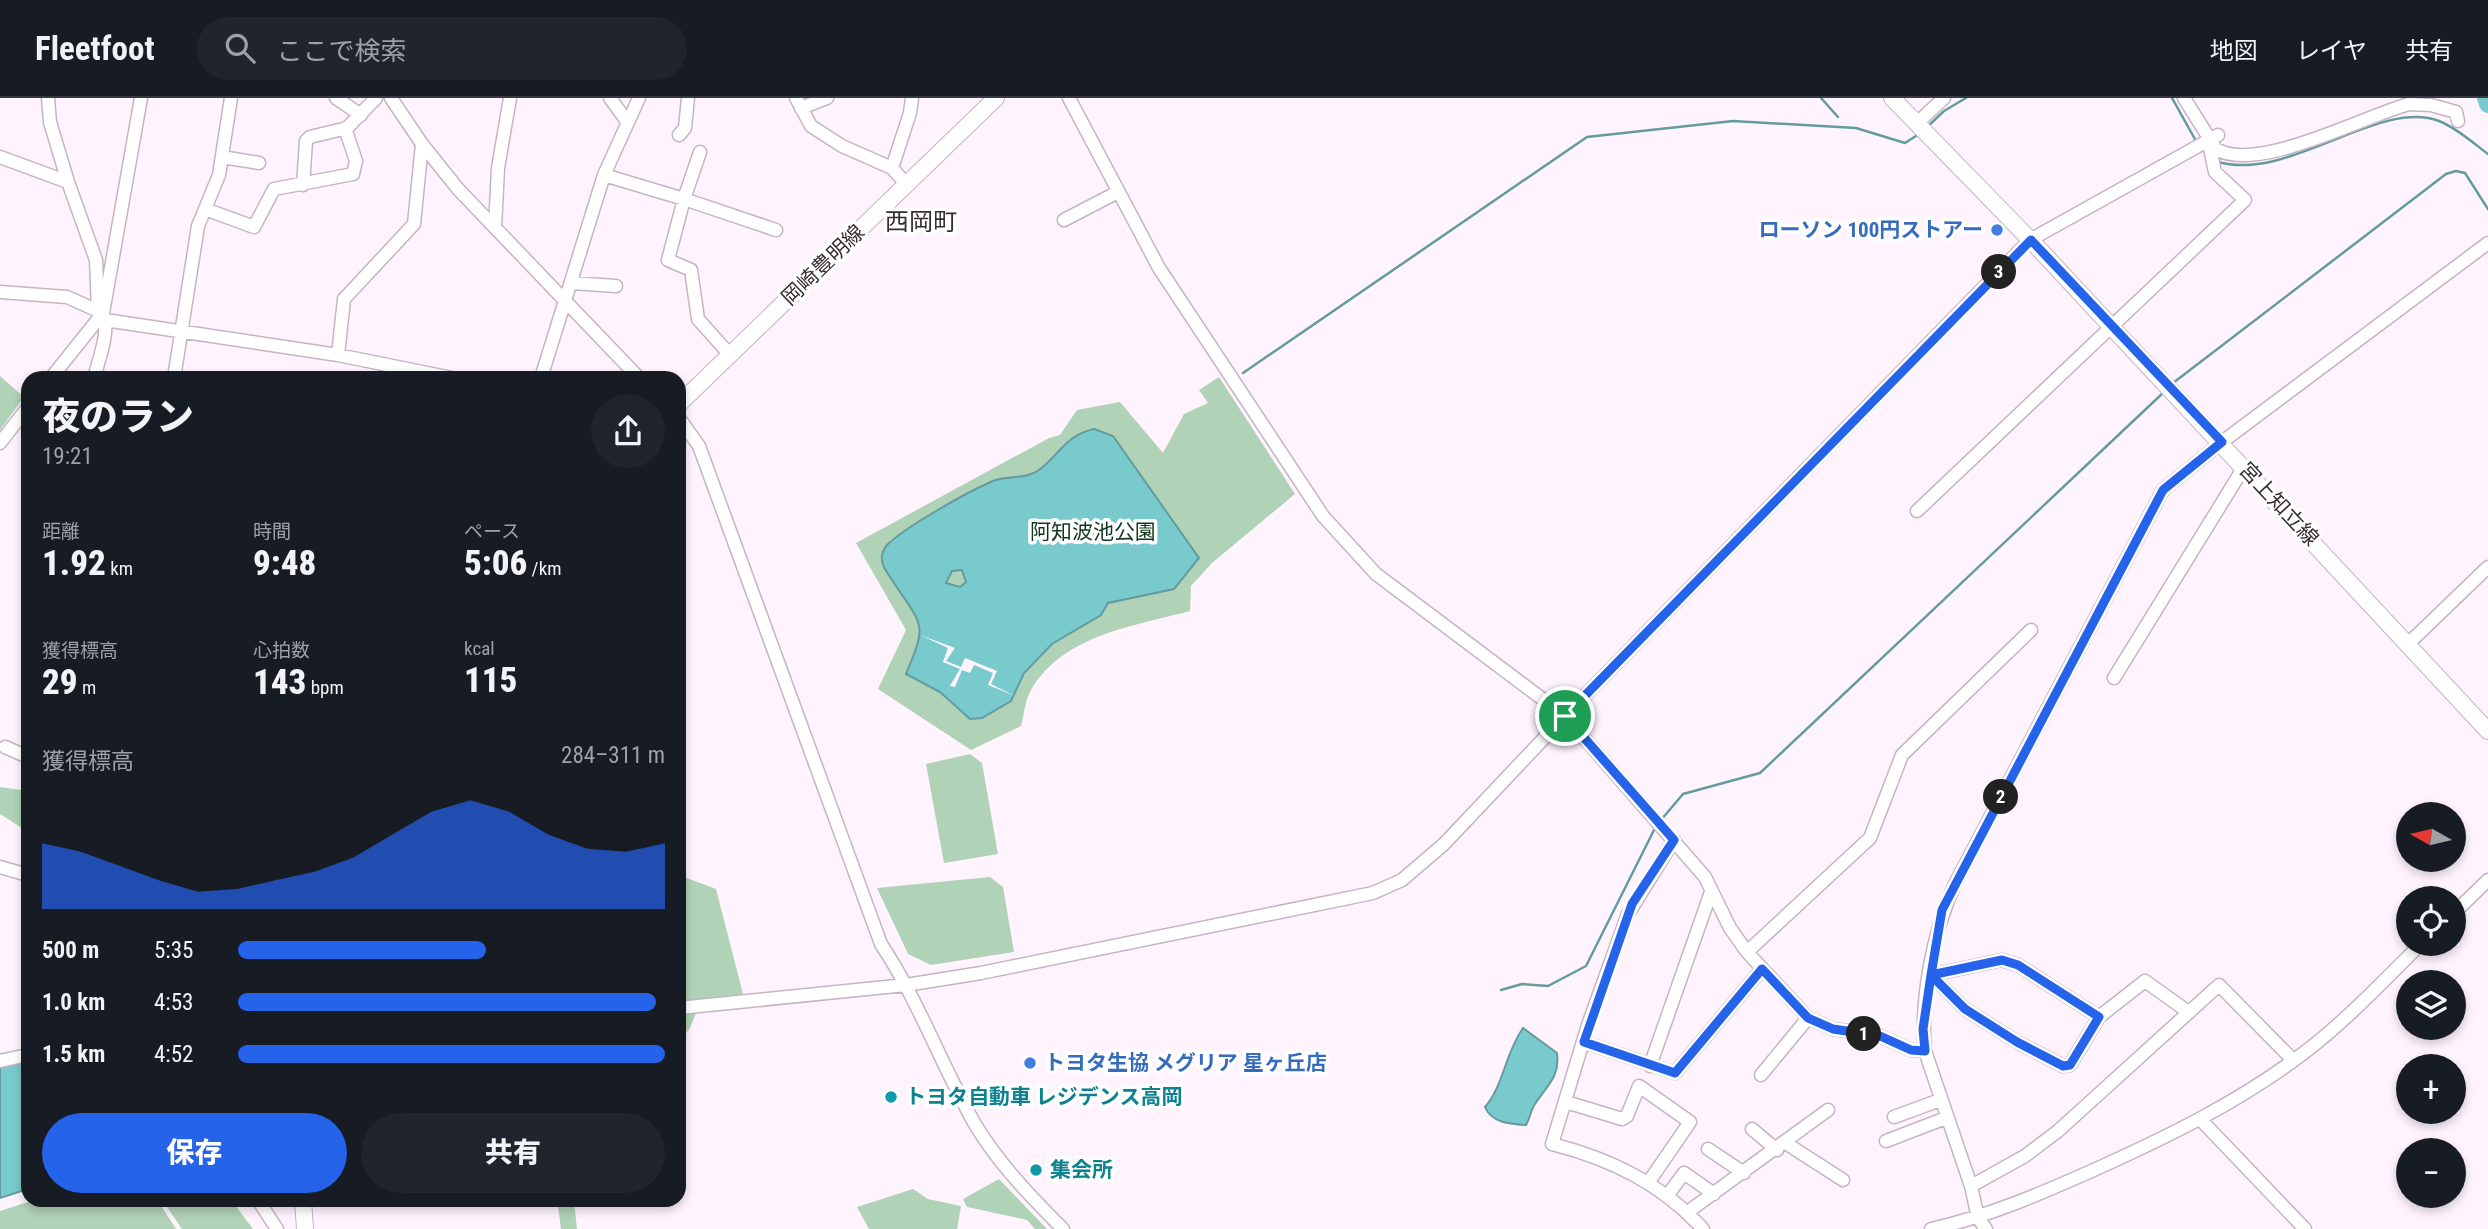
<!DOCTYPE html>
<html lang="ja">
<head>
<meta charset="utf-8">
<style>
	:root { --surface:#171b24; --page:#20242c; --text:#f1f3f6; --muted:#9ea1a6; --line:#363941; --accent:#2563eb }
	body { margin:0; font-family:"Roboto Condensed","Noto Sans JP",sans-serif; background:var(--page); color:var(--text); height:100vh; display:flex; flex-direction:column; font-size:26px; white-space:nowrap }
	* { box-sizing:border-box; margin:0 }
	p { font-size:23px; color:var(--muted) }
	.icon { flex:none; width:38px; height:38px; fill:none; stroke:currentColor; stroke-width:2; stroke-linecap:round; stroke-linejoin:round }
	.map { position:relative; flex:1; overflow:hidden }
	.sheet { position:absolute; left:21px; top:273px; width:665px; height:836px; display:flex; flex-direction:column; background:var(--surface); border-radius:21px; box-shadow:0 4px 10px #0003 }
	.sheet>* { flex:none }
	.needle { width:46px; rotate:278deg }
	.controls { position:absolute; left:2396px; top:704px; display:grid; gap:14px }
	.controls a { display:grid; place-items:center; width:70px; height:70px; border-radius:50%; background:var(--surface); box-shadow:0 4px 10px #0003; font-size:35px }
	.pin { position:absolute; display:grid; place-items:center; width:60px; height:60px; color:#fff; margin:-30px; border:4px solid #fff; border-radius:50%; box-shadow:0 2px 7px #0007 }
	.km { position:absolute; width:35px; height:35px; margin:-18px; border-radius:50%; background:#222; color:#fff; font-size:19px; line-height:35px; text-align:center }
	.round { display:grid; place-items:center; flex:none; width:74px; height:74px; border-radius:37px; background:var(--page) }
	.head { display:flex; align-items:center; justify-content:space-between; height:119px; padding:0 21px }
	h1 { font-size:38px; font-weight:800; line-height:52px }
	.figures { display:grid; grid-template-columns:repeat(3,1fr); gap:10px; height:119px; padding:7px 21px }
	.figures div { display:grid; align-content:center }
	.figures b { font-size:35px; font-weight:800 }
	.figures small { font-size:19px; font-weight:400 }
	.figures p { font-size:19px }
	.chart { height:196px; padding:14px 21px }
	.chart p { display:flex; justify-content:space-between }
	.chart svg { width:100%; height:126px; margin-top:7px; fill:var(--accent); opacity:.7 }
	.button { display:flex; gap:14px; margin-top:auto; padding:14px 21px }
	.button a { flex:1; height:80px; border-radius:42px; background:var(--accent); color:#fff; font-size:28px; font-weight:800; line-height:80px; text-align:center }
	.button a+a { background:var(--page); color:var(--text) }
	ul { padding:0 21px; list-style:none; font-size:23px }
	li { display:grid; grid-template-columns:112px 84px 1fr; align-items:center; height:52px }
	li i { height:18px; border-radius:9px; background:var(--accent) }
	header { display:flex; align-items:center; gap:42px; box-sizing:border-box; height:98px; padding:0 35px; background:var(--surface); border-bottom:2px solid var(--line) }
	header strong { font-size:33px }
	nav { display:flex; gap:38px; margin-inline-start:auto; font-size:24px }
	.search { width:490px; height:63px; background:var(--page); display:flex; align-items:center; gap:18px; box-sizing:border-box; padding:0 24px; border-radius:38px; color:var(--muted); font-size:26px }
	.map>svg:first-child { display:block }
	.green { fill:#b0d2b6 }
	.water { fill:#78cacd; stroke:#649b9f; stroke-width:2; fill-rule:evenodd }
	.pier { fill:#fff4fe }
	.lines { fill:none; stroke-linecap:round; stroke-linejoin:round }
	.stream { stroke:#649b9f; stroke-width:2.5 }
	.river { stroke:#78cacd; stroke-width:18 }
	.minor-casing { stroke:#c5b4c3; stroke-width:15 }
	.major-casing { stroke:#c5b4c3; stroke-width:18 }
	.minor { stroke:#fff; stroke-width:12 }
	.major { stroke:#fff; stroke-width:16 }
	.route-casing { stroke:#fff; stroke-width:14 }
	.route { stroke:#2563eb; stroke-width:9 }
	.shop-dot { fill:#3f7fe0; stroke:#fff; stroke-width:2.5 }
	.culture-dot { fill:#0f9aa8; stroke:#fff; stroke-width:2.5 }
	.labels { text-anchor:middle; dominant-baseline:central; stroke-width:7; stroke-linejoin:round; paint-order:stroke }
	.shop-label { font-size:21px; font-weight:bold; fill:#366cbe; stroke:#fff; text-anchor:end }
	.street-label { font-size:21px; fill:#342d33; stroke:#fff }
	.park-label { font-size:21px; fill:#10371c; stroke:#fff }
	.culture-label { font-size:21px; font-weight:bold; fill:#0d838f; stroke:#fff; text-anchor:start }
	.quarter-label { font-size:24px; fill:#342d33; stroke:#fff }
</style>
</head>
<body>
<header>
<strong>Fleetfoot</strong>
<div class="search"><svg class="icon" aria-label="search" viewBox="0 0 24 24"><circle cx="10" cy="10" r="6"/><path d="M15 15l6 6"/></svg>ここで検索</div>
<nav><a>地図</a><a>レイヤ</a><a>共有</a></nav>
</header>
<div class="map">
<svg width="2488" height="1131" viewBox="0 0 2488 1131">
	<rect width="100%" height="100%" fill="#fff4fe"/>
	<path class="green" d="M 0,278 L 24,299 L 0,332 Z
		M 1219,279 L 1295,396 L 1212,465 L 1191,488 L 1190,513 C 1134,528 1063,537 1031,592 C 1025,602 1024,617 1021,628 L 971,652 L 878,591 L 906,532 L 856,445 L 1049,340 L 1060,337 L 1077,312 L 1120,304 L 1163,355 L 1184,316 L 1208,305 L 1199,292 Z
		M 970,656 L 982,665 L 998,756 L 944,765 L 926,666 Z
		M 0,689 L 28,693 L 28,734 L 0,716 Z
		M 679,777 L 716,791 L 743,896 L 679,904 Z
		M 990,779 L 1003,789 L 1014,854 L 931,867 L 908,856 L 877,790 Z
		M 697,913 L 689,932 L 679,940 L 679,915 Z
		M 999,1081 L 1047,1131 L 1035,1131 L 1027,1122 L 967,1109 L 963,1101 Z
		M 913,1091 L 928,1101 L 961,1108 L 957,1131 L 869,1131 L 857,1109 Z
		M 34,1102 L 158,1103 L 176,1131 L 0,1131 L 0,1113 Z
		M 163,1103 L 232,1103 L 253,1131 L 182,1131 Z
		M 565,1103 L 574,1103 L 577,1131 L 561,1131 L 558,1108 Z"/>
	<path class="water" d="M 1094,331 L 1113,338 L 1199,460 L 1174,491 L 1108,505 L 1101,517 L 1052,546 L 1024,575 L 1011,603 L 982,620 L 970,621 L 940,594 L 906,576 C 927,525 924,530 894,485 C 890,478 882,470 882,462 C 881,457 884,450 887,447 C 905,429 969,393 993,383 C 1008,377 1025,382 1039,372 C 1058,358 1066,337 1094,331 ZM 962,472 L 966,484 L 960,489 L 946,485 L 952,473 Z
		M 1523,930 L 1557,955 C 1560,980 1547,987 1535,1006 C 1531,1012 1530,1020 1526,1027 C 1511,1026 1491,1025 1485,1009 C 1504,987 1505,955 1523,930 Z
		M 28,962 L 28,1091 L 0,1100 L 0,969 Z"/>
	<path class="pier" d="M 920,537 L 955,550 L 946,563 L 961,569 L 965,560 L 997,573 L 991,586 L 1015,598 L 988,587 L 993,575 L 974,567 L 970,575 L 962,572 L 955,589 L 950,588 L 942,601 L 960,571 L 943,564 L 948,550 Z"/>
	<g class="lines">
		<path class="stream" d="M 1821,0 L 1838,19
			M 2172,0 L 2196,43
			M 1927,29 L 1944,13 L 1966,0
			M 2218,64 C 2290,84 2379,0 2439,23 C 2457,30 2473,45 2488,56
			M 1243,275 L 1587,39 L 1733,23 L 1856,30 L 1905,45 L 1919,36
			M 2173,285 L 2446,76 L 2456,73 L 2465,75 L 2488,111
			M 1661,722 L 1683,696 L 1760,675 L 2164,294
			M 1501,892 L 1522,886 L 1548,888 L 1586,868 L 1655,730"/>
		<path class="river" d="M 2486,0 L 2488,6"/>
		<g class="minor-casing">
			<path id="minor" d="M 48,0 L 50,24 L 68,84 L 96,162 L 98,212
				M 336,0 L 361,17
				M 391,0 L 422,46 L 458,91 L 639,280
				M 610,0 L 626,22
				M 796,0 L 811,28 L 842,48 L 892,70 L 906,86
				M 1069,0 L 1159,170 L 1323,418 L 1376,476 L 1565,618 L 1705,779 L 1730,830 L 1747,854 L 1808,920 L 1833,931 L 1880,938 L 1911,952 L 1925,953
				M 2184,0 L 2216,51 C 2257,76 2364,18 2409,6 L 2431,7 L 2456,14 L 2458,23
				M 801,10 L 827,0
				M 1916,26 L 1944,0
				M 679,37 L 685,30 L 688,0
				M 0,59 L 68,84
				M 222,59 L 259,65
				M 892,70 L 910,15 L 912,0
				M 604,77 L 684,101 L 700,54
				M 303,87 L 306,43 L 310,39 L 347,30 L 376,0
				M 205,111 L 254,129 L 274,91 L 353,76 L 356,63 L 345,30
				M 1064,122 L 1118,94
				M 495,130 L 498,70 L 510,0
				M 572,185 L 616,188
				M 0,194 L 67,199 L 103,215 C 110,235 99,260 94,280
				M 105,222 L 338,257 L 452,280
				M 338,257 L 344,201 L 414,126 L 422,46
				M 730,257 L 698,221 L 691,172 L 668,162 L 684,101 L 776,132
				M 51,280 L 103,215 L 141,0
				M 174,280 L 198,128 L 219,77 L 231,0
				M 541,280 L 604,77 L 639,0
				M 679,320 L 699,348 L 881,846 C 919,903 942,969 976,1028 C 1000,1067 1031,1099 1063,1131
				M 0,345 L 28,309
				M 1917,413 L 2245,102 L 2215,74 L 2208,41
				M 2408,546 L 2488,469
				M 2114,580 L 2244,369
				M 5,649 L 28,659
				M 1674,742 L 1628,816 L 1588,927 L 1552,1046 C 1611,1061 1662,1086 1703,1131
				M 0,769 L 28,777
				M 2454,815 L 2488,782
				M 1747,854 L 1870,740 L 1902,657 L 2031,532
				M 1931,877 L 2002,862 L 2018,867 L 2099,919 L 2145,883 L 2187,913
				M 1931,877 L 1965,911 L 2017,944 L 2063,968 L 2070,967 L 2099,919
				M 679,910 L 906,887 L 981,875 L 1373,795 L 1402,782 L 1444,746 L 1565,618 L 2030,142 L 2218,37
				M 1584,944 L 1675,975 L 1762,871
				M 0,963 L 28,957
				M 1650,968 L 1711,794
				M 1761,977 L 1808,920
				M 1566,1004 L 1622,1021 L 1627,1018 L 1639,988 L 1690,1024 L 1648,1085
				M 1894,1019 L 1940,1002
				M 2200,1021 L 2305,1131
				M 1752,1031 L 1777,1052
				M 1886,1043 L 1946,1020
				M 1784,1044 L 1843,1082
				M 1708,1051 L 1744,1075
				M 1971,1088 L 2025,1058 L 2058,1033 L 2219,887 L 2293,962
				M 1667,1098 L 1684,1075 L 1714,1096
				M 258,1102 L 277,1131
				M 1689,1113 L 1828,1012
				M 1931,1131 C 1990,1118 2042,1095 2096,1071 C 2169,1038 2241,1003 2305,954 C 2347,922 2384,882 2422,845
				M 1986,1131 L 1978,1120 L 1971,1088 L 1925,953 C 1920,902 1933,833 1955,786 L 2163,392 L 2222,344 L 2488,145"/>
		</g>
		<g class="major-casing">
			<path id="major" d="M 1892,0 L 2040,152 L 2488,633
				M 679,306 L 996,0
				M 303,1102 L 305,1131"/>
		</g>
		<use href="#minor" class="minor"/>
		<use href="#major" class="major"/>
	</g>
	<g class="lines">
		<g class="route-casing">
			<path id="route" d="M 1565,618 L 1674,742 L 1632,806 L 1584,944 L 1675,975 L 1762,871 L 1808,920 L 1833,931 L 1880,938 L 1911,952 L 1925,953 L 1923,931 L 1931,877 L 2002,862 L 2018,867 L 2099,919 L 2070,967 L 2063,968 L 2017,944 L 1965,911 L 1931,877 L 1942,812 L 2163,392 L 2222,344 L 2031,142 L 1565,618"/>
		</g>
		<use href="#route" class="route"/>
	</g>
	<g class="shop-dot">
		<circle cx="1997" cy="132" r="7"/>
		<circle cx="1030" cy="965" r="7"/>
	</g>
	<g class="culture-dot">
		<circle cx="891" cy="999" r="7"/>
		<circle cx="1036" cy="1072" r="7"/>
	</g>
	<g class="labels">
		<g class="shop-label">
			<text x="1983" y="132">ローソン 100円ストアー</text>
			<text x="1044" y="965" text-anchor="start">トヨタ生協 メグリア 星ヶ丘店</text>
		</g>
		<g class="street-label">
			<text transform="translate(823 167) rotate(-44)">岡崎豊明線</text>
			<text transform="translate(2279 406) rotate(47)">宮上知立線</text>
		</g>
		<g class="park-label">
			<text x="1093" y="434">阿知波池公園</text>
		</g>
		<g class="culture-label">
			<text x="905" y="999">トヨタ自動車 レジデンス高岡</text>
			<text x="1050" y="1072">集会所</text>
		</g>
		<g class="quarter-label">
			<text x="921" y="124">西岡町</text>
		</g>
	</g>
</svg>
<div class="controls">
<a><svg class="needle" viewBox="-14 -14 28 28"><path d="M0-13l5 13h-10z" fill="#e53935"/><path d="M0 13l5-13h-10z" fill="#9ea1a6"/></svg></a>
<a><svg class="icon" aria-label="locate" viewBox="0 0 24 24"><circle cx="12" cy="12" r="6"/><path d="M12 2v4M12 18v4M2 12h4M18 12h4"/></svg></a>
<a><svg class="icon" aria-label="layers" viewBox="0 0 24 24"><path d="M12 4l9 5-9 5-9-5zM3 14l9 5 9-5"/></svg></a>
<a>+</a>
<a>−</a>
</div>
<div class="pin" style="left:1565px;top:618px;background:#1e9e55"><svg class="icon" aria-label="arrive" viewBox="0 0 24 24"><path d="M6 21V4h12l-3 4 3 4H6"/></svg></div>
<b class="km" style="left:1864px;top:936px">1</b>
<b class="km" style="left:2001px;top:699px">2</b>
<b class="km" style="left:1999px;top:174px">3</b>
<section class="sheet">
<div class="head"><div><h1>夜のラン</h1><p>19:21</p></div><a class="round"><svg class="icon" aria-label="share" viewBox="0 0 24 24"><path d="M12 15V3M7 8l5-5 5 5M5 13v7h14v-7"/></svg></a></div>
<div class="figures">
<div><p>距離</p><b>1.92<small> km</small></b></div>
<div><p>時間</p><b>9:48</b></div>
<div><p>ペース</p><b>5:06<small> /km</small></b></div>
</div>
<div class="figures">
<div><p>獲得標高</p><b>29<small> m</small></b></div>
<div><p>心拍数</p><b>143<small> bpm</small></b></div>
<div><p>kcal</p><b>115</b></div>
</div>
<div class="chart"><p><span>獲得標高</span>284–311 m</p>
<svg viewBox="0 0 160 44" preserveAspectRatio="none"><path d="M0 44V21L10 24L20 29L30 34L40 38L50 37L60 34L70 31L80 26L90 18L100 10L110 6L120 10L130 18L140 23L150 24L160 21V44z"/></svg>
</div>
<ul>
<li><b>500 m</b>5:35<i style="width:58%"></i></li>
<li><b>1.0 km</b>4:53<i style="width:98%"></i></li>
<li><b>1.5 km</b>4:52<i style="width:100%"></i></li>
</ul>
<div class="button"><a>保存</a><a>共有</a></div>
</section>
</div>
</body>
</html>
